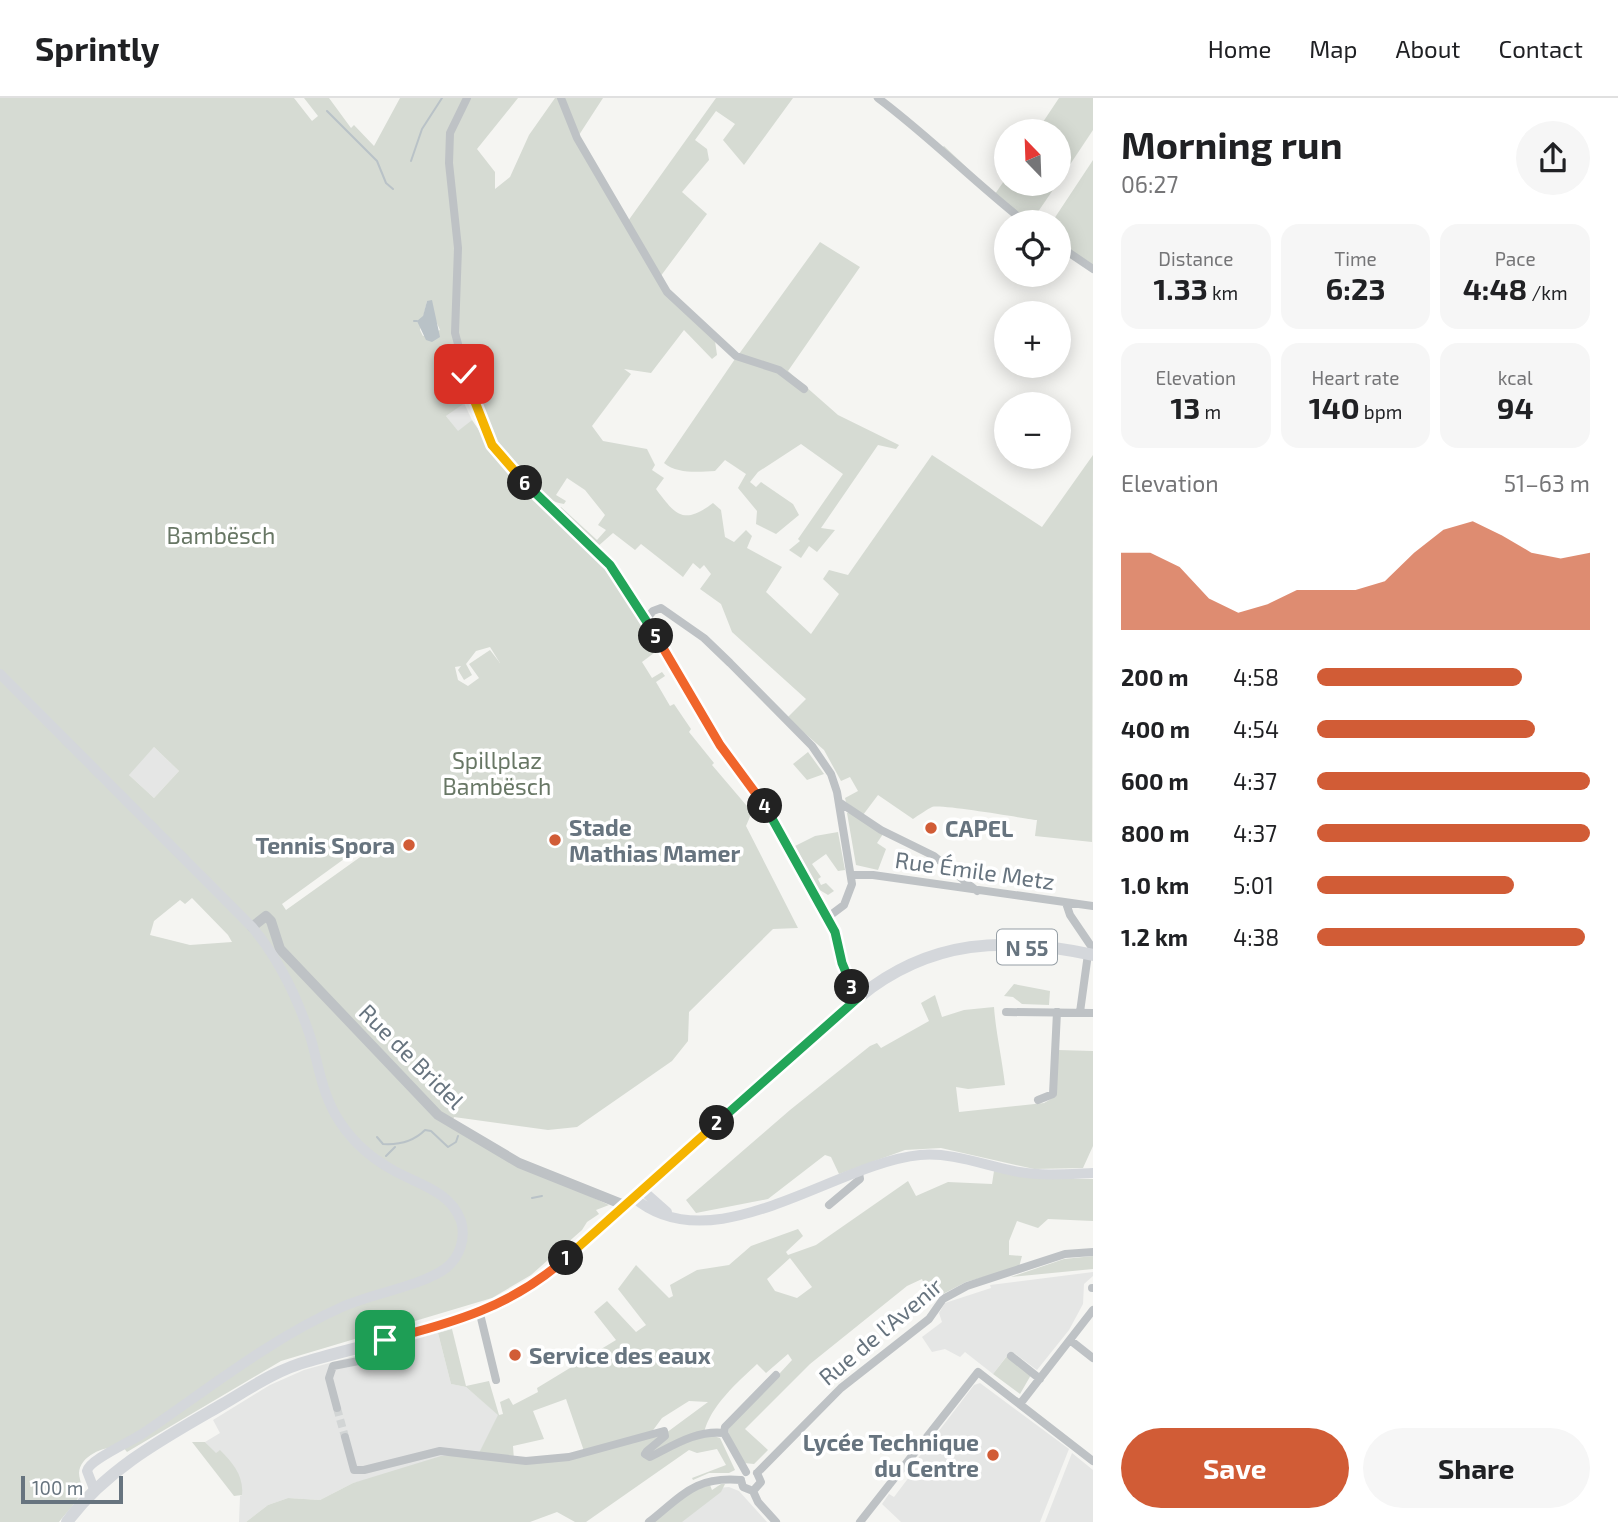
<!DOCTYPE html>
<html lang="en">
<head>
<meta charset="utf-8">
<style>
	:root { --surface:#fff; --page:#f6f6f6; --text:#202124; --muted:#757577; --line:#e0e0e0; --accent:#d15c36 }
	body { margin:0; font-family:"Exo 2",sans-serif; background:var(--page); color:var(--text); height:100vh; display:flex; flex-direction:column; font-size:26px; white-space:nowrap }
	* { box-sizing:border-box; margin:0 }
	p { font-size:23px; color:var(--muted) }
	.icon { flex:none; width:38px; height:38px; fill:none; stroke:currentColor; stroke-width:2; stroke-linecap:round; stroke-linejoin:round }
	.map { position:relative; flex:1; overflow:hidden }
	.panel { display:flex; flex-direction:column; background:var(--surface); width:525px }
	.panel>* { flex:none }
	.needle { width:46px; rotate:337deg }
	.controls { position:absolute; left:994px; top:21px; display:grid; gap:14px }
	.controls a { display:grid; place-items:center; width:77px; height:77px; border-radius:50%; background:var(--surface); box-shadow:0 4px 18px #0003; font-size:35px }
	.scale { position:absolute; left:21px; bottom:18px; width:102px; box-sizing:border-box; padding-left:7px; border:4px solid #67747f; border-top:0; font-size:19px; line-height:24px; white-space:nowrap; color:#67747f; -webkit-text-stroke:5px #fff; paint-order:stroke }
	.pin { position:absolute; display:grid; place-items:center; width:60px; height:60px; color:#fff; margin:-30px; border-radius:14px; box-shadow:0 4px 10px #0006 }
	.km { position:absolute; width:35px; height:35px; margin:-18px; border-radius:50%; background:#222; color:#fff; font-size:19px; line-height:35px; text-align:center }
	.round { display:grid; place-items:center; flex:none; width:74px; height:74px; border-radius:37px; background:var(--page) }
	.overview { display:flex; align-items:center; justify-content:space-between; height:119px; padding:0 28px }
	h1 { font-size:38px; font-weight:700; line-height:52px }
	.metrics { display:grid; grid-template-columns:repeat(3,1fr); gap:10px; height:119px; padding:7px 28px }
	.metrics div { display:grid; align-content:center; border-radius:18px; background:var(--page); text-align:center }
	.metrics b { font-size:30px; font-weight:700 }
	.metrics small { font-size:19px; font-weight:400 }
	.metrics p { font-size:19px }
	.chart { height:196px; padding:14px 28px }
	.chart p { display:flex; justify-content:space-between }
	.chart svg { width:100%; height:126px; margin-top:7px; fill:var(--accent); opacity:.7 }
	.cta { display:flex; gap:14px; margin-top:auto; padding:14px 28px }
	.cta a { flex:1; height:80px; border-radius:42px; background:var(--accent); color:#fff; font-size:28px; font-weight:700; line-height:80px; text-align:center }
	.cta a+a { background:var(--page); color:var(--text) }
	ul { padding:0 28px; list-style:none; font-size:23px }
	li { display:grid; grid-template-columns:112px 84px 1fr; align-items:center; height:52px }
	li i { height:18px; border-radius:9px; background:var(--accent) }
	header { display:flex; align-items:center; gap:42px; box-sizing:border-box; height:98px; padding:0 35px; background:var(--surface); border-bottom:2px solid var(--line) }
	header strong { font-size:33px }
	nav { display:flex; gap:38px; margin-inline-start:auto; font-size:24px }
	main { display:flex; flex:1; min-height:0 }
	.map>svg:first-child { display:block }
	.built { fill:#e5e6e5 }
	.green { fill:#d6dbd3; fill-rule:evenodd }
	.water { fill:#b9c2c7 }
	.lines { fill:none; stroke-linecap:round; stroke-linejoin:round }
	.stream { stroke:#b9c2c7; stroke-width:2 }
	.minor-tunnel { stroke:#d2d5d5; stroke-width:8; stroke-dasharray:8 4; stroke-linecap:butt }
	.minor { stroke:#bec2c5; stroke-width:8 }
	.tertiary { stroke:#bec2c5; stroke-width:10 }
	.secondary { stroke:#d4d7db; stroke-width:10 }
	.primary { stroke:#d4d7db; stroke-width:12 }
	.split-1-casing { stroke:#fff; stroke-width:14 }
	.split-2-casing { stroke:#fff; stroke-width:14 }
	.split-3-casing { stroke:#fff; stroke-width:14 }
	.split-4-casing { stroke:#fff; stroke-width:14 }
	.split-5-casing { stroke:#fff; stroke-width:14 }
	.split-6-casing { stroke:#fff; stroke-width:14 }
	.split-7-casing { stroke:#fff; stroke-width:14 }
	.split-1 { stroke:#f0652b; stroke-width:9 }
	.split-2 { stroke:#f5b400; stroke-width:9 }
	.split-3 { stroke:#22a559; stroke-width:9 }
	.split-4 { stroke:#22a559; stroke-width:9 }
	.split-5 { stroke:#f0652b; stroke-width:9 }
	.split-6 { stroke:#22a559; stroke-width:9 }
	.split-7 { stroke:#f5b400; stroke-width:9 }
	.poi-dot { fill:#d15c36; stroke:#fff; stroke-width:2.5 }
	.labels { text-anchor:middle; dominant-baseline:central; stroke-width:7; stroke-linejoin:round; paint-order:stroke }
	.shield { fill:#fff; stroke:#959ea5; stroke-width:2 }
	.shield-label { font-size:21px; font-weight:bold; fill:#67747f }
	.park-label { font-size:23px; fill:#687765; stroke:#fff }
	.poi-label { font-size:23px; font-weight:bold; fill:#67747f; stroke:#fff; text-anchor:start }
	.street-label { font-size:23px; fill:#67747f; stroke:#fff }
</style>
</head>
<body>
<header>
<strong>Sprintly</strong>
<nav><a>Home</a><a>Map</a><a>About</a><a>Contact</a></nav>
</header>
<main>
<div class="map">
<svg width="1093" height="1424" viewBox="0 0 1093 1424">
	<rect width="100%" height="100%" fill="#f5f5f2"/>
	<path class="built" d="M 464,305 L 472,322 L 458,334 L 446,318 Z
		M 154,649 L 179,673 L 154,700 L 128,676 Z
		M 1093,1174 L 1093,1178 L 1084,1186 L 1083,1206 L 1069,1232 L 1037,1272 L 1014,1255 L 1009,1255 L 993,1276 L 965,1254 L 960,1259 L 945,1251 L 932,1254 L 922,1239 L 942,1224 L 939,1215 L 945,1205 L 991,1190 L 990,1187 Z
		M 438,1235 L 451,1286 L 466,1289 L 499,1317 L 478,1358 L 353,1385 L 320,1402 L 288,1400 L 268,1407 L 246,1424 L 239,1424 L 240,1398 L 242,1397 L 219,1353 L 216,1356 L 205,1344 L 220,1335 L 213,1322 L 270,1287 L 304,1272 Z
		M 980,1285 L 1069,1351 L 1040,1424 L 901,1424 L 882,1406 L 889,1396 L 894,1399 L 919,1366 L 916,1363 L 974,1287 Z
		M 1072,1355 L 1093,1372 L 1093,1424 L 1045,1424 Z
		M 729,1389 L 739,1393 L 767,1424 L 675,1424 L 718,1390 Z"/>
	<path class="green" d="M 0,0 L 294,0 L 312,23 L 318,18 L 304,0 L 329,0 L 351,30 L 354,27 L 374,48 L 400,0 L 518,0 L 477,51 L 495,74 L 495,91 L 510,79 L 529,37 L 555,0 L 603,0 L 579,37 L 628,123 L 716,0 L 793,0 L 744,67 L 723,42 L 735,26 L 716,13 L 695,42 L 707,51 L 709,62 L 682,94 L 707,116 L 660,179 L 669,193 L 739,256 L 820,144 L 860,169 L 788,273 L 838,317 L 899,347 L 896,351 L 878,347 L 821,430 L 835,432 L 817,454 L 809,448 L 801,460 L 789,452 L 800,443 L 798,441 L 843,376 L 801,346 L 758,374 L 750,384 L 756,389 L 761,384 L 793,406 L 799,417 L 776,436 L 756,426 L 757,413 L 738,390 L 746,376 L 725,362 L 715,373 C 698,374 677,376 664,365 L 735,261 L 715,243 L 717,257 L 712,261 L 684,232 L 651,275 L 624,271 L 631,276 L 592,328 L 603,343 L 647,351 L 655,367 L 652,372 L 664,380 L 656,391 C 676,418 684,427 713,405 L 721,412 L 725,439 L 734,444 L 746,432 L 752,438 L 747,450 L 782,469 L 766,494 L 811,536 L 839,496 L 823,481 L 829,472 L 848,477 L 932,357 L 1042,429 L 1093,357 L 1092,744 L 1035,738 L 1037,722 C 1020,720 942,706 932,709 C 926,712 919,717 913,721 L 878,697 L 863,717 L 846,704 L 845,700 L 858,693 L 850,679 L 841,683 L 824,652 L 787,620 L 806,601 L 732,534 L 721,506 L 700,491 L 711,476 L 704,467 L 700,471 L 693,465 L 683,479 L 641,446 L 635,452 L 613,435 L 596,450 L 558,412 L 561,409 L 597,442 L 606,432 L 598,427 L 605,417 L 585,392 L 567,380 L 556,397 L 566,403 L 564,406 C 526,400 487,333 475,298 L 446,318 L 458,333 L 472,322 L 506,372 L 608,472 L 658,552 L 642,564 L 652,580 L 662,574 L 665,578 L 656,584 L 670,608 L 674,606 L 691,631 L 689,634 L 714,665 L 712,667 L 752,714 L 746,728 L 798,830 L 773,831 L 689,914 L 688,943 L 672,963 L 577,1029 L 548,1032 L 454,1019 L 452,1026 L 519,1065 L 609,1107 L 596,1112 L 599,1116 L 587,1124 L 582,1132 L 531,1177 L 492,1200 L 281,1263 L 127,1354 L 123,1349 C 108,1347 80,1356 79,1375 C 79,1380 82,1386 81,1391 C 80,1402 65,1416 59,1424 L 0,1424 ZM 427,203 L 440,232 L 423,238 L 420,232 ZM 490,549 L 500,565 L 490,552 L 469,566 L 479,580 L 468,588 L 458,582 L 455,569 L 461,568 L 458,572 L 464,582 L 472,577 L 466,566 L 476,553 ZM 154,649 L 179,673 L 154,700 L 129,677 ZM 366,745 L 370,752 L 286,812 L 282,806 ZM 192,800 L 228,837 L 232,844 L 190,847 L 150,837 L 154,823 L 180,802 L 185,806 Z
		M 873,0 L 878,0 L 942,50 L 944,48 L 995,96 L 1006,80 L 1006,86 L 1057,86 L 1031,124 L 1020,124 L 937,51 Z
		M 1059,0 L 1093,0 L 1093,32 L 1059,83 L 1059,33 L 1037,33 Z
		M 1093,62 L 1093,174 L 1059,152 L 1059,124 L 1052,124 Z
		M 808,654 L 824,676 L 807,682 L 793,666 Z
		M 851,714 L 883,736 L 877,745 L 886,751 L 878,772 L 856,767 L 847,715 Z
		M 838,734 L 845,772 L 838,773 L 826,756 L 812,766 L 821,779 L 818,781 L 821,787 L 826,785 L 834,793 L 828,797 L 818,791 L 795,748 L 815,738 Z
		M 1014,886 L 1050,893 L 1049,907 L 1022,906 L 1013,899 L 1004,898 Z
		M 935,897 L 942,919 L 964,912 L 994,909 C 996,936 1002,960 1005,987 L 968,991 L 956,989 L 959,1014 L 1044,1005 L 1056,998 L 1058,952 L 1093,953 L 1093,1048 L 1083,1070 L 1034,1071 L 941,1050 L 905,1052 L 839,1076 L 831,1059 L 825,1057 L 768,1101 L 696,1115 L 686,1102 L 790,1012 L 870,948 L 877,945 L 881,950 L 929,923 L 921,905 Z
		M 994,1073 L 1065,1081 L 1093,1081 L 1093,1123 L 1048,1121 L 1038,1130 L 1017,1123 L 1009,1143 L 1009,1157 L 1022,1158 L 1019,1169 L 966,1184 L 941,1197 L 937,1191 L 928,1195 L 922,1181 L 907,1188 L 810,1266 L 745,1331 L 768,1352 L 754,1366 L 744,1365 L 728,1335 L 729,1330 L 792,1262 L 788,1256 L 766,1275 L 757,1266 C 738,1284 710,1308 704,1335 L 720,1340 L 735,1372 L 729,1375 L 709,1375 L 693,1382 L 692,1380 L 726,1367 L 717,1351 L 697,1355 L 689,1352 L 586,1424 L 575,1424 L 557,1414 L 530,1424 L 246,1424 L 268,1407 L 288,1400 L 320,1402 L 353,1385 L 441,1358 L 478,1357 L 498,1317 L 466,1289 L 451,1286 L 438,1235 L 452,1231 L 466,1288 L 489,1283 L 499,1317 L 503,1316 L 500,1304 L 509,1300 L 513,1307 L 538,1294 L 537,1290 L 616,1242 L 594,1214 L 607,1203 L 636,1234 L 646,1227 L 618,1191 L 636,1167 L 669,1200 L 673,1198 L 670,1187 L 697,1172 L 729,1167 L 751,1148 L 798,1131 L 803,1138 L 786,1154 L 788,1157 L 816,1147 L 908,1083 L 916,1098 L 948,1084 L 992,1086 ZM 790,1160 L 812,1189 L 797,1200 L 775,1193 L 767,1181 ZM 566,1301 L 585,1356 L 514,1362 L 513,1348 L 544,1341 L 533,1313 ZM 689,1303 L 708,1304 L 666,1335 L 651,1335 L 662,1320 Z
		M 1093,1158 L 1093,1171 L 1011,1179 L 1064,1161 Z
		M 1007,1258 L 1031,1277 L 1020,1296 L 993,1276 Z
		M 192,1344 L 205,1344 L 216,1355 L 220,1352 C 233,1365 244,1378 242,1397 L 234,1398 Z
		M 721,1386 L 725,1386 L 721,1394 L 682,1424 L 653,1424 L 695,1391 L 710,1387 L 712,1392 Z"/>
	<path class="water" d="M 432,202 L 440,239 L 432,244 L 426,242 L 417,223 L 423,218 L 427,203 Z"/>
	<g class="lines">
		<path class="stream" d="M 327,13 L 377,63 L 386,85 L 393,91
			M 411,63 L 422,31 L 442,0
			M 414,223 L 417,223
			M 377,1039 L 383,1046 C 399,1047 413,1044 425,1032 L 431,1033 L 448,1049 L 456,1044 L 458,1038
			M 386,1058 L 395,1049
			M 532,1100 L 542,1098"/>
		<path class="minor-tunnel" d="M 337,1310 L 345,1339"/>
		<path class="minor" d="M 467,0 L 450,35 L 449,65 L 458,150 L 455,235 L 478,319 L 499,358 L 610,467 L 628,491 L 721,647 L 776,724 L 835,834 L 846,876 L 859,899
			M 561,0 L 577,40 L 667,194 L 736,258 L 779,272 L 804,291
			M 878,0 C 930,39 974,84 1025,124
			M 1059,148 L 1093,171
			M 646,521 L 653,513 L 661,510 L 704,540 L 730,565 L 812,648 L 831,676 L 837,694 L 852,786 L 844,807 L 828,819
			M 839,704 L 881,732 L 934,758 L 977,793
			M 852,777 L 873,777 L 1093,808
			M 1066,805 L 1070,817 L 1093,851
			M 1006,914 L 1093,915
			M 1080,914 L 1088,856
			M 1038,1002 L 1053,996 L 1057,914
			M 829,1107 L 860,1081 L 859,1075
			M 1092,1190 L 1093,1190
			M 480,1216 L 496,1282
			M 1070,1242 L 1093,1260
			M 1011,1258 L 1040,1281
			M 1020,1306 L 1093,1212
			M 337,1310 L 329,1280 L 333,1268 L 389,1257 L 385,1242
			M 724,1335 L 725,1329 L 776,1277
			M 345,1339 L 354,1372 L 364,1372 L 440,1353 L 526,1363 L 569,1359 L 664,1333 L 665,1338 L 647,1353 L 645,1356 L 650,1359 C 674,1347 697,1332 724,1335 L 746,1374
			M 757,1375 L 841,1290 L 929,1221 L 943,1201 L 967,1188 L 1065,1156 L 1093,1154
			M 741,1382 L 743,1389 L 753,1393 L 758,1404 L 776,1424
			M 753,1393 L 761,1384 L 757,1375
			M 649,1424 C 683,1397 695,1378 741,1382
			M 860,1424 L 978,1274 L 1093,1363"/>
		<path class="tertiary" d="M 252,829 L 266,818 L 271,823 L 280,851 L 438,1017 L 519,1065 L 624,1107"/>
		<path class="secondary" d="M 0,576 L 252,829 C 279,861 298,901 311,941 C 318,966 322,993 335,1016 C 348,1039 368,1058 391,1071 C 416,1086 450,1092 461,1123 C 466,1140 460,1159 446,1170 C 424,1187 371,1196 342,1209 C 270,1241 207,1292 142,1336 C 130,1344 89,1362 87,1373 L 94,1391
			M 641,1091 L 667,1114
			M 633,1099 C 712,1168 835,1065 920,1057 C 953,1054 986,1068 1019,1074 C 1043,1078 1068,1076 1093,1075"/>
		<path class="primary" d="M 67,1424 C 107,1370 166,1339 223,1306 C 250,1290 278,1271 309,1263 C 400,1236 478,1230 556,1169 L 859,899 C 930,841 1006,838 1093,857"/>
	</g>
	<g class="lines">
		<g class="split-1-casing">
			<path id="split-1" d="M 385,1242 C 453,1225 513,1208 566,1160"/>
		</g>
		<g class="split-2-casing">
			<path id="split-2" d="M 566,1160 L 717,1025"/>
		</g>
		<g class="split-3-casing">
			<path id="split-3" d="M 717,1025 L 859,899 L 852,889"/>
		</g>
		<g class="split-4-casing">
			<path id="split-4" d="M 765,708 L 835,834 L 842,865 L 852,889"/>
		</g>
		<g class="split-5-casing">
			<path id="split-5" d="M 656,538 L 720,647 L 765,708"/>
		</g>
		<g class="split-6-casing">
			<path id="split-6" d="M 525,385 L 610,467 L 656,538"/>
		</g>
		<g class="split-7-casing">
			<path id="split-7" d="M 464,276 L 492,347 L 525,385"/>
		</g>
		<use href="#split-1" class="split-1"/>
		<use href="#split-2" class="split-2"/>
		<use href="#split-3" class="split-3"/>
		<use href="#split-4" class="split-4"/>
		<use href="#split-5" class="split-5"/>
		<use href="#split-6" class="split-6"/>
		<use href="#split-7" class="split-7"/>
	</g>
	<g class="poi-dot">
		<circle cx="931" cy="730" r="7"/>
		<circle cx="555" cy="742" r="7"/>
		<circle cx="409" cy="747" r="7"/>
		<circle cx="515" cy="1257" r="7"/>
		<circle cx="993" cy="1357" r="7"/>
	</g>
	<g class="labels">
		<rect class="shield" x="997" y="831.5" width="60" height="35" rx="5"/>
		<g class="shield-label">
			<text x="1027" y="849">N 55</text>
		</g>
		<g class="park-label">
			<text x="221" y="437">Bambësch</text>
			<text x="497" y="662">Spillplaz<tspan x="497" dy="26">Bambësch</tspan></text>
		</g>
		<g class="poi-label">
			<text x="569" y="729">Stade<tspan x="569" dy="26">Mathias Mamer</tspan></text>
			<text x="945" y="730">CAPEL</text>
			<text x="395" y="747" text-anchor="end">Tennis Spora</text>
			<text x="529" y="1257">Service des eaux</text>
			<text x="979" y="1344" text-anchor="end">Lycée Technique<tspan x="979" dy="26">du Centre</tspan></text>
		</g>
		<g class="street-label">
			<text transform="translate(975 772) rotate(8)">Rue Émile Metz</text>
			<text transform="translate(412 958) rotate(45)">Rue de Bridel</text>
			<text transform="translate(880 1233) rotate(-40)">Rue de l'Avenir</text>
		</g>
	</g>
</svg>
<div class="controls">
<a><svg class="needle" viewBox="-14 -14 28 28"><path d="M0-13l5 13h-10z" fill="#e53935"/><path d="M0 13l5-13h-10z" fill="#757577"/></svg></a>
<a><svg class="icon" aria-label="locate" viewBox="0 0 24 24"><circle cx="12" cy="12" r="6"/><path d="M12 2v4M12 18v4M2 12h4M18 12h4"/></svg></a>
<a>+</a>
<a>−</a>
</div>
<div class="scale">100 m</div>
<div class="pin" style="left:385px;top:1242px;background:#1e9e55"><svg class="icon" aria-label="arrive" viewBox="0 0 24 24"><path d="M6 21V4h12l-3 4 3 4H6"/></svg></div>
<div class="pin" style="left:464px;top:276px;background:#d93025"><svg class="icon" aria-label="check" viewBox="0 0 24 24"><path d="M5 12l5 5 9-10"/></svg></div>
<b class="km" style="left:566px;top:1160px">1</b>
<b class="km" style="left:717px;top:1025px">2</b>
<b class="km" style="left:852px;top:889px">3</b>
<b class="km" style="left:765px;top:708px">4</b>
<b class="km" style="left:656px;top:538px">5</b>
<b class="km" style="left:525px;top:385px">6</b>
</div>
<section class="panel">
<div class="overview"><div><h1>Morning run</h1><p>06:27</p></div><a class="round"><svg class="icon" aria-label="share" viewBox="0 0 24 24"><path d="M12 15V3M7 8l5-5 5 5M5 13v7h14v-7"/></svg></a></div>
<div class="metrics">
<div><p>Distance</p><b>1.33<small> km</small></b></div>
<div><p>Time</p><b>6:23</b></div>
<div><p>Pace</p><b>4:48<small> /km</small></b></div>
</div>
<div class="metrics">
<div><p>Elevation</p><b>13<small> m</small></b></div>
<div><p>Heart rate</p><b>140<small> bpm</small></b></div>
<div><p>kcal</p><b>94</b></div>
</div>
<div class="chart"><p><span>Elevation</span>51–63 m</p>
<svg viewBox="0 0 160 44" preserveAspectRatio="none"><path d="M0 44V17L10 17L20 22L30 33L40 38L50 35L60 30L70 30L80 30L90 27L100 17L110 9L120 6L130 11L140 17L150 19L160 17V44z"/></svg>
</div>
<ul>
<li><b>200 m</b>4:58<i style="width:75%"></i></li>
<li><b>400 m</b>4:54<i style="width:80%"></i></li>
<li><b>600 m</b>4:37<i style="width:100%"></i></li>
<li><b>800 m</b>4:37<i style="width:100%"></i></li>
<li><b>1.0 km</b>5:01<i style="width:72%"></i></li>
<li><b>1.2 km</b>4:38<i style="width:98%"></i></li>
</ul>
<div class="cta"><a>Save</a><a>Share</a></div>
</section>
</main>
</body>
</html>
